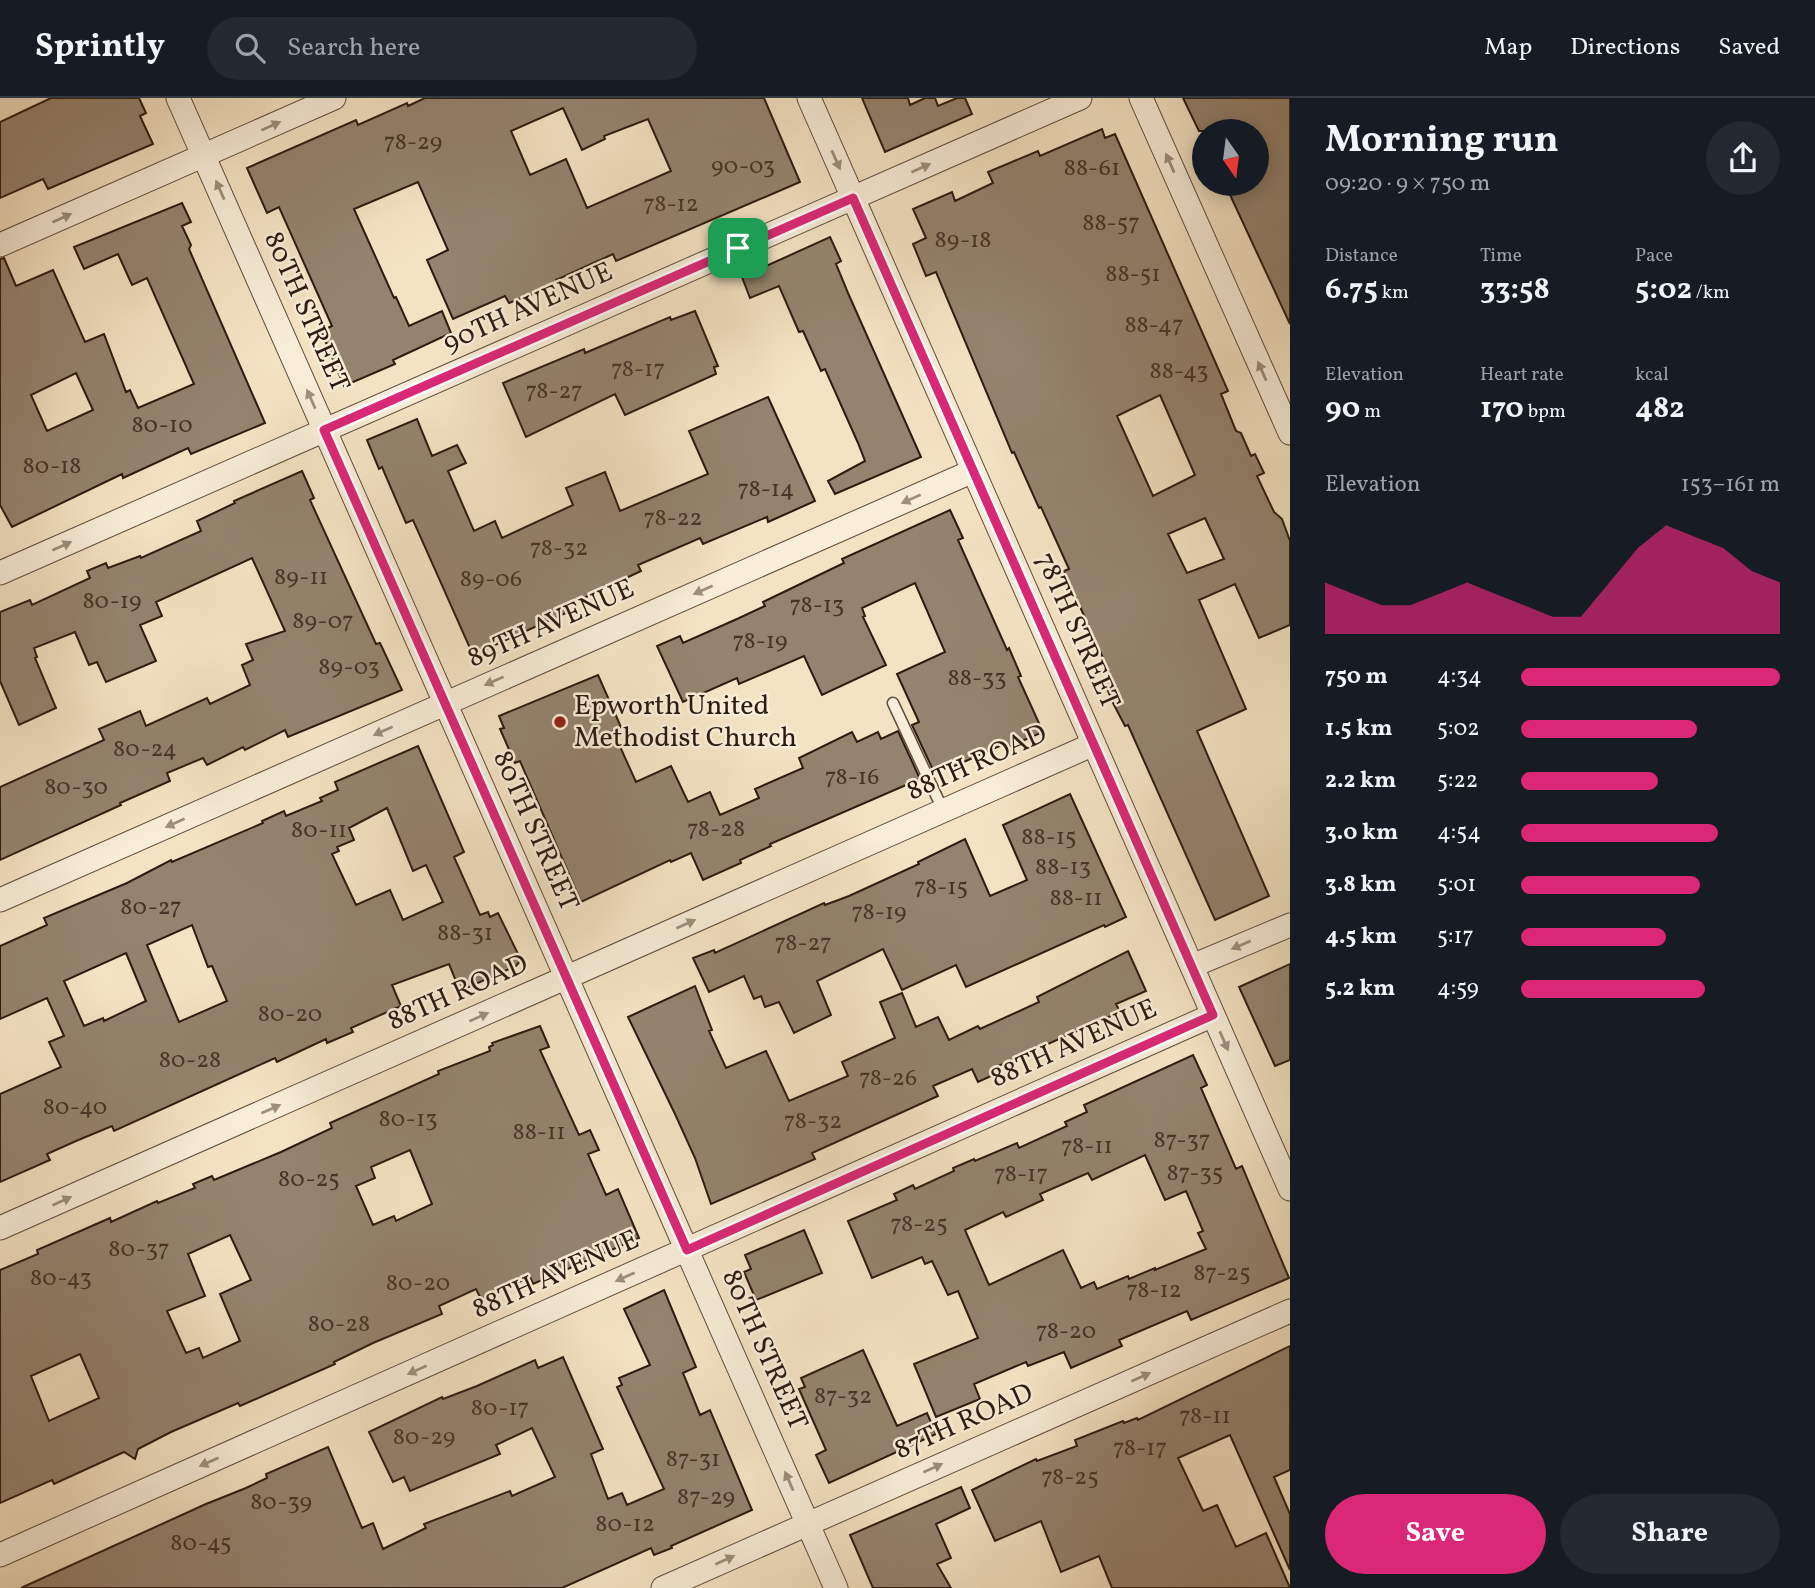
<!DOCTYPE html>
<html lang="en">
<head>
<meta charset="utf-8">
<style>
	:root { --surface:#171b24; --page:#242831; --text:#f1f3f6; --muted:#9ea1a6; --line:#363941; --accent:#db2777 }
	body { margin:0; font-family:Vollkorn,serif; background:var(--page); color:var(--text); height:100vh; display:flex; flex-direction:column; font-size:26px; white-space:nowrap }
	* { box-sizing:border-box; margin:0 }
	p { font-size:23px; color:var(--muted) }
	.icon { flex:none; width:38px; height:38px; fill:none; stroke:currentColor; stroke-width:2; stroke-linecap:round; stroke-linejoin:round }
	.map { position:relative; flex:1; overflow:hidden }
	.panel { display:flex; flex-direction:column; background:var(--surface); width:525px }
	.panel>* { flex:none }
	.needle { width:46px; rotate:166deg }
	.buttons { position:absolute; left:1192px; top:21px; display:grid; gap:14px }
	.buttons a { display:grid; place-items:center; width:77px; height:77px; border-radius:50%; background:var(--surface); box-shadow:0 4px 18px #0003; font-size:35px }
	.pin { position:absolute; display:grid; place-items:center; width:60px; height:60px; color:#fff; margin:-30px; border-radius:14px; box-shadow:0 4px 10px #0006 }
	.round { display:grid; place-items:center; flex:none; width:74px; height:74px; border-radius:37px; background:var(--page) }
	.summary { display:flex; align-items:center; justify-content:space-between; height:119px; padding:0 35px }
	h1 { font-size:38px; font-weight:700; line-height:52px }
	.figures { display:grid; grid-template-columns:repeat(3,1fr); gap:10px; height:119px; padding:7px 35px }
	.figures div { display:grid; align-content:center }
	.figures b { font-size:30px; font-weight:700 }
	.figures small { font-size:19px; font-weight:400 }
	.figures p { font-size:19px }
	.chart { height:196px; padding:14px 35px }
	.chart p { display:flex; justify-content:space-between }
	.chart svg { width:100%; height:126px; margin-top:7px; fill:var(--accent); opacity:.7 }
	.cta { display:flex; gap:14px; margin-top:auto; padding:14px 35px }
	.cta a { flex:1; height:80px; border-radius:42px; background:var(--accent); color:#fff; font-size:28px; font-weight:700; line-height:80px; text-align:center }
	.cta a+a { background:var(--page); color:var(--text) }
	ul { padding:0 35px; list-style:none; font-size:23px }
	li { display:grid; grid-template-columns:112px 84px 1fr; align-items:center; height:52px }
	li i { height:18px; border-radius:9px; background:var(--accent) }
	header { display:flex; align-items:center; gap:42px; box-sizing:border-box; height:98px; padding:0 35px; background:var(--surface); border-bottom:2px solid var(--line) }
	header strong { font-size:33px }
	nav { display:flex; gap:38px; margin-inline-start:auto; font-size:24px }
	.search { width:490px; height:63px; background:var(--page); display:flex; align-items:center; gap:18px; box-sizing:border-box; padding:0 24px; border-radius:38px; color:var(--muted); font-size:26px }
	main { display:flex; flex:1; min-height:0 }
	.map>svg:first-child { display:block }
	.building { fill:#94836e; stroke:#2d1a11; stroke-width:2; fill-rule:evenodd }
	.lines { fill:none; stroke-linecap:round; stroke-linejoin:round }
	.lane-casing { stroke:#5f4c3e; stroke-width:13 }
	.street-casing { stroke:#5f4c3e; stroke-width:25 }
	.lane { stroke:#f8edd8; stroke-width:10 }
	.street { stroke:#f8edd8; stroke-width:23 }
	.oneway { fill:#9d8e7e }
	.route-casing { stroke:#fff; stroke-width:14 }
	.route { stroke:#db2777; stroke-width:9 }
	.poi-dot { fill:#8f2418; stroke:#f8edd8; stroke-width:2.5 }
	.labels { text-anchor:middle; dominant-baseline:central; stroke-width:5; stroke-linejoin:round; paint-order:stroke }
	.number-label { font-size:24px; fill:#473428 }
	.street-label { font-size:28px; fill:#2d1a11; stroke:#f8edd8 }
	.poi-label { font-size:28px; fill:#2d1a11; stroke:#f8edd8; text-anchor:start }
</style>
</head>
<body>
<header>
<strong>Sprintly</strong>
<div class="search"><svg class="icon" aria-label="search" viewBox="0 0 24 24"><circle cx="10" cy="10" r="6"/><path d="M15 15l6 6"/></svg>Search here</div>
<nav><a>Map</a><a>Directions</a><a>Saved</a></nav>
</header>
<main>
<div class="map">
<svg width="1290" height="1490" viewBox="0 0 1290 1490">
	<rect width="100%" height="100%" fill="#f4e3c3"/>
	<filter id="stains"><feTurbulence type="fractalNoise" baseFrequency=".00286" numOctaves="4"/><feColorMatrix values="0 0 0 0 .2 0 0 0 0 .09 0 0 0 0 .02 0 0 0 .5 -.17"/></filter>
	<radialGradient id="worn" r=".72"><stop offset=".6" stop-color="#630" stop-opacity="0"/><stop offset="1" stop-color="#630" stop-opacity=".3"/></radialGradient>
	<path class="building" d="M 51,0 L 139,0 L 146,15 L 140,18 L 153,46 L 48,91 L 43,81 L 0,100 L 0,24 Z
		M 425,0 L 764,0 L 800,84 L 616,163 L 613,156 L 556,182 L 557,185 L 538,194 L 509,205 L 505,198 L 453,221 L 427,162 L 448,152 L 418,84 L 354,111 L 394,200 L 396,199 L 409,228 L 442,213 L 451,235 L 393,262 L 395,266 L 344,288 L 321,233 L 332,228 L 279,109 L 267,115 L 247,70 L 356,22 L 358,27 L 407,5 L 408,8 ZM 563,10 L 582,52 L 605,41 L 604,38 L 648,21 L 671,73 L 587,110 L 566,61 L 530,77 L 511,33 Z
		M 862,0 L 908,0 L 910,7 L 925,0 L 935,0 L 938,8 L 957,0 L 965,0 L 972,16 L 885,54 Z
		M 1183,0 L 1290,0 L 1290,226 L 1225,86 L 1256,86 L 1256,33 L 1199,33 Z
		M 1102,31 L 1105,40 L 1115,36 L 1228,293 L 1221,296 L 1236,333 L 1241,335 L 1251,358 L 1255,356 L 1264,375 L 1257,378 L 1274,414 L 1282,421 L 1290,443 L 1290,527 L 1259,540 L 1235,486 L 1199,502 L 1246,611 L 1197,633 L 1269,798 L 1215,822 L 1128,627 L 1125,628 L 1113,605 L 1104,583 L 1112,580 L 1064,473 L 1069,471 L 1041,409 L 1039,410 L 1014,354 L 1012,355 L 936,174 L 926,178 L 913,146 L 926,140 L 913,111 L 952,94 L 955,103 L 993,85 L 988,74 L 1038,53 L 1040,58 ZM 1160,297 L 1195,377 L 1153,398 L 1117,318 ZM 1205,420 L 1224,461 L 1187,475 L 1168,436 Z
		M 182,105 L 191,124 L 182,128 L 191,147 L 189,151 L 265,325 L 191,356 L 188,350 L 123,380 L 122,376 L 12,429 L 0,407 L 0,161 L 4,160 L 16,188 L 53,172 L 85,244 L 104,236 L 126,294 L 130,292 L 138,310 L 194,286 L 147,180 L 132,187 L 118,156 L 84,171 L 74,149 ZM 76,275 L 93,312 L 47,333 L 31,297 Z
		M 830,139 L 841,163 L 836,166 L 848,195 L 921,359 L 835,396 L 828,383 L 865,363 L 858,345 L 825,271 L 821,273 L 803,233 L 799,234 L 779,188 L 750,200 L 742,179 Z
		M 695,213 L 718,268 L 714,269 L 716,276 L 625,317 L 615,296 L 526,339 L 503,285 L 584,251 L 585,255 L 670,219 L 671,222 Z
		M 768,299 L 815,403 L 768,424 L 767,419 L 703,446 L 700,440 L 638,467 L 641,473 L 565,509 L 568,514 L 473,557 L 413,422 L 406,425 L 382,369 L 379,371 L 367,342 L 417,321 L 432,358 L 457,347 L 466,365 L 448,373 L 474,433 L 495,423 L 502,440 L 573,407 L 566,390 L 605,374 L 620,413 L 708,376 L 689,333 Z
		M 302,373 L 314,400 L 310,402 L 376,546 L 380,545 L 402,592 L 288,639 L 285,632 L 245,652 L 243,649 L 207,667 L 203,660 L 167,675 L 170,683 L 120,705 L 121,707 L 0,762 L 0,689 L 104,642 L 99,631 L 140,613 L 146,628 L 207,600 L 210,606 L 250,587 L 242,567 L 253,562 L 246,546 L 285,533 L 252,460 L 156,504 L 162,518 L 140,527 L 156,563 L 106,584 L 97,564 L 89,567 L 75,534 L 34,550 L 37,559 L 35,560 L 56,610 L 19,627 L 0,583 L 0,514 L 30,502 L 32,507 L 90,480 L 87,473 L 106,465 L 108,470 L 140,458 L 141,460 L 201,433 L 197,423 L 235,405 L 234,403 Z
		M 950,412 L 963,440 L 958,442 L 1007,552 L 1009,550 L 1021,578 L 1018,579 L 1043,634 L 1006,650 L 1004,646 L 937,676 L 934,674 L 912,627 L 919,624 L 897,576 L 945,554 L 915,485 L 862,510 L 865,518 L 863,519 L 886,567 L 822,597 L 804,558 L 739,586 L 737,580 L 683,604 L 657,548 L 680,538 L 683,545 L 737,521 L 765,508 L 763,504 L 844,465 L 842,461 Z
		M 598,577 L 621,629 L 613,633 L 636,684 L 671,668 L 688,704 L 710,694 L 720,717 L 759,700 L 755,691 L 803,670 L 799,660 L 852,634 L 857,644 L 878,634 L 881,641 L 898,633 L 920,681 L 770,746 L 771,748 L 740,762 L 741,765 L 703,782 L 691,755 L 671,764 L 670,762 L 581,804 L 520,663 L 515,665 L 500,631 L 504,630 L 499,618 Z
		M 418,648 L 464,754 L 454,759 L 480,817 L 488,814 L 490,819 L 498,815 L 521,862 L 516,868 L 460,893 L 449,866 L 392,887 L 401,908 L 351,930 L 353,934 L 327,945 L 326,941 L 277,964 L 275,960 L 114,1033 L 112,1028 L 76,1043 L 47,1056 L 50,1062 L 0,1084 L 0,996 L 61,969 L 49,944 L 64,938 L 47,900 L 0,921 L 0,848 L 47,827 L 44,820 L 127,785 L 171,762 L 172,764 L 263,725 L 262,723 L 284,713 L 286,718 L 322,703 L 320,700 L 338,692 L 335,684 ZM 387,710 L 413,773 L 426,767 L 443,804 L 403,822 L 390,792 L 356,807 L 332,756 L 339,753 L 337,749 L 354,742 L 349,730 ZM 192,827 L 208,869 L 212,868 L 227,903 L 179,924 L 147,847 ZM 126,855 L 146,903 L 104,923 L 103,920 L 84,928 L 64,883 Z
		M 1070,696 L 1126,819 L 1105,829 L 1104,827 L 966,889 L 956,867 L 902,892 L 883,851 L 817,883 L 831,917 L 794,935 L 779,904 L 765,909 L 761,898 L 754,901 L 744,878 L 709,894 L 693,860 L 714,852 L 715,855 L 824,805 L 825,807 L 849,798 L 919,766 L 918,764 L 965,741 L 990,798 L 1027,782 L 1003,727 Z
		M 1128,853 L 1146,893 L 1116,906 L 1120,914 L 998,968 L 1000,974 L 978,984 L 972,971 L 933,988 L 938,998 L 812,1055 L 815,1061 L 711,1106 L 695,1060 L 675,1016 L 628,919 L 695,888 L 712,932 L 709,933 L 726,970 L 766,953 L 789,1003 L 848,978 L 842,964 L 895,940 L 880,904 L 902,895 L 916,929 L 938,919 L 949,942 L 978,928 L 980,931 L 1039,904 L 1037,899 Z
		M 1290,866 L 1290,962 L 1275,968 L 1239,889 Z
		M 540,928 L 549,949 L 540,952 L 579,1037 L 590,1032 L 599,1052 L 588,1056 L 606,1097 L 618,1091 L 639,1140 L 533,1186 L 530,1179 L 481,1201 L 476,1191 L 439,1208 L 442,1216 L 373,1245 L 334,1264 L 335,1266 L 240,1308 L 238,1305 L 171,1334 L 138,1351 L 135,1361 L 124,1354 L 54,1386 L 52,1382 L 0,1405 L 0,1172 L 38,1156 L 37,1152 L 110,1120 L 111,1124 L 157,1103 L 158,1105 L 195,1090 L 193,1086 L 212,1078 L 214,1082 L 281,1054 L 332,1030 L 330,1025 L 439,976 L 438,973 L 490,953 L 489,949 L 493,947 L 492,945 ZM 410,1052 L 432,1106 L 396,1123 L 394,1118 L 373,1127 L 356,1088 L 375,1080 L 371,1069 ZM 230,1137 L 251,1182 L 220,1196 L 240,1243 L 203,1260 L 199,1250 L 186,1255 L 167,1213 L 205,1198 L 188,1156 ZM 80,1256 L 99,1300 L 49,1323 L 31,1278 Z
		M 1193,957 L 1207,987 L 1201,990 L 1236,1071 L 1242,1068 L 1289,1180 L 1191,1222 L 1187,1213 L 1119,1242 L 1122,1248 L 1071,1270 L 1064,1254 L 1028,1268 L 1026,1264 L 974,1286 L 980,1301 L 936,1319 L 914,1266 L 978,1240 L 958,1193 L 948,1197 L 932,1163 L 925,1166 L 922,1159 L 872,1180 L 848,1123 L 897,1102 L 894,1096 L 913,1087 L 915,1091 L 954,1073 L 953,1070 L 974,1061 L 975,1063 L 1017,1045 L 1019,1050 L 1067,1028 L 1065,1024 L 1087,1014 L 1084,1007 ZM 1145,1057 L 1165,1102 L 1186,1093 L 1203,1133 L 1198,1135 L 1206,1151 L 1155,1172 L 1155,1170 L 1129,1181 L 1128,1178 L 1097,1191 L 1094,1184 L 1081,1190 L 1063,1152 L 989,1187 L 965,1132 L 1003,1114 L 1006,1119 L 1043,1102 L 1040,1096 L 1088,1075 L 1092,1082 Z
		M 804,1132 L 822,1175 L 756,1202 L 744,1174 L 751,1171 L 745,1157 Z
		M 664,1192 L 696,1269 L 683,1275 L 700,1317 L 710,1312 L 752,1412 L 671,1448 L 672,1450 L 654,1457 L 651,1450 L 562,1490 L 21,1490 L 206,1406 L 246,1390 L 267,1380 L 266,1376 L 328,1349 L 362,1430 L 373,1425 L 383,1451 L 426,1430 L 424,1426 L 510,1393 L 512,1398 L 555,1379 L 532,1330 L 496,1347 L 500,1356 L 410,1393 L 404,1379 L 393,1384 L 369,1334 L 442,1299 L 443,1301 L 477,1288 L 535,1262 L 538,1270 L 563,1259 L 603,1351 L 591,1356 L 608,1401 L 622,1395 L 627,1407 L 664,1391 L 617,1289 L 622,1287 L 619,1280 L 650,1267 L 624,1211 Z
		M 1290,1248 L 1290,1372 L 1274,1379 L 1290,1416 L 1290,1472 L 1230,1337 L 1178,1360 L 1203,1413 L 1217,1407 L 1236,1449 L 1266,1435 L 1290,1490 L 1112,1490 L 1099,1458 L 1061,1474 L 1041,1423 L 995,1443 L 972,1392 L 1036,1361 L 1037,1363 L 1077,1348 L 1075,1342 L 1123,1323 L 1124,1325 L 1137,1320 L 1138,1322 Z
		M 863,1252 L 897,1328 L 927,1315 L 936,1336 L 829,1385 L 816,1357 L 826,1352 L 799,1291 L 805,1289 L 801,1280 Z
		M 961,1389 L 970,1410 L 936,1426 L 951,1460 L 937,1466 L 951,1490 L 873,1490 L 850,1437 Z"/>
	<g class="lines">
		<g class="lane-casing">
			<path id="lane" d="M 893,605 L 943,712"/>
		</g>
		<g class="street-casing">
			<path id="street" d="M 178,0 L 836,1490
				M 809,0 L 1290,1091
				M 1141,0 L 1290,335
				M 0,147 L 334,0
				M 0,475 L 1080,0
				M 0,802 L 973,373
				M 1192,868 L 1290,827
				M 0,1130 L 1094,646
				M 0,1457 L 1213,917
				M 663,1490 L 1290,1213"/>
		</g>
		<use href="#lane" class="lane"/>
		<use href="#street" class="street"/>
	</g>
	<defs><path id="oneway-solid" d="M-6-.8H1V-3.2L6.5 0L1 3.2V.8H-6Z" transform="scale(1.75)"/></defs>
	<g class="oneway">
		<use href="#oneway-solid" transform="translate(271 28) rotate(-24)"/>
		<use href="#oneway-solid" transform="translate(836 62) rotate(66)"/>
		<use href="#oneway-solid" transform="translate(1170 65) rotate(-114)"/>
		<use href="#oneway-solid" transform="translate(921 70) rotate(-24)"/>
		<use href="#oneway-solid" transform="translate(220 92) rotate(-114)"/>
		<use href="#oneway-solid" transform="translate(62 120) rotate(-24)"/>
		<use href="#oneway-solid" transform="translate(1262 273) rotate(-114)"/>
		<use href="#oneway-solid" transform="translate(311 301) rotate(-114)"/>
		<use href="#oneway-solid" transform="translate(911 401) rotate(156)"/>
		<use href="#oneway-solid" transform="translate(62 448) rotate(-24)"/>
		<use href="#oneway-solid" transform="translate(703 492) rotate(156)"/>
		<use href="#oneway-solid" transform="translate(494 583) rotate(156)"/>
		<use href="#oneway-solid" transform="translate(383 633) rotate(156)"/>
		<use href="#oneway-solid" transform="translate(175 725) rotate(156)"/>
		<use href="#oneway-solid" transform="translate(686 826) rotate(-24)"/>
		<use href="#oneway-solid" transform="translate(1241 847) rotate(157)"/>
		<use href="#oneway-solid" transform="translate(479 919) rotate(-24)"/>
		<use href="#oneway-solid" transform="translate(1224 943) rotate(66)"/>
		<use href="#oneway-solid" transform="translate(271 1011) rotate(-24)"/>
		<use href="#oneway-solid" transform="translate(62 1103) rotate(-24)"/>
		<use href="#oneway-solid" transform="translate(625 1179) rotate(156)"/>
		<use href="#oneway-solid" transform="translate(417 1272) rotate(156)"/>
		<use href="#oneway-solid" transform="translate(1141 1279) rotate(-24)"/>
		<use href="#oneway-solid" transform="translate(209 1364) rotate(156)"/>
		<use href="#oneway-solid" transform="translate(933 1370) rotate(-24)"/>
		<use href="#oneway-solid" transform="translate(789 1383) rotate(-114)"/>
		<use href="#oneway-solid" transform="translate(725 1462) rotate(-24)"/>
	</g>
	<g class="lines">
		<g class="route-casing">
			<path id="route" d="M 853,100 L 1213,917 L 687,1152 L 324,332 Z"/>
		</g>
		<use href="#route" class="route"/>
	</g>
	<circle class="poi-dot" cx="560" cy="624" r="7"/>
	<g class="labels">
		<g class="number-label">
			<text x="413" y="45">78-29</text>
			<text x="743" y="69">90-03</text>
			<text x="1092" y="71">88-61</text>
			<text x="671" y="107">78-12</text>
			<text x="1111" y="126">88-57</text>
			<text x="963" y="143">89-18</text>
			<text x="1133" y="177">88-51</text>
			<text x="1154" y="228">88-47</text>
			<text x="638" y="272">78-17</text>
			<text x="1179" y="274">88-43</text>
			<text x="554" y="294">78-27</text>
			<text x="162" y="328">80-10</text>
			<text x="52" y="369">80-18</text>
			<text x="766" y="392">78-14</text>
			<text x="673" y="421">78-22</text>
			<text x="559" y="451">78-32</text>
			<text x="301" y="480">89-11</text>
			<text x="491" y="482">89-06</text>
			<text x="112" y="504">80-19</text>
			<text x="817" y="508">78-13</text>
			<text x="323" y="524">89-07</text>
			<text x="760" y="544">78-19</text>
			<text x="349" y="570">89-03</text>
			<text x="977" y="581">88-33</text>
			<text x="145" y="652">80-24</text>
			<text x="852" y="680">78-16</text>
			<text x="76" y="690">80-30</text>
			<text x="716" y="732">78-28</text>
			<text x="319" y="733">80-11</text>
			<text x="1049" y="740">88-15</text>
			<text x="1063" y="770">88-13</text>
			<text x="941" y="790">78-15</text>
			<text x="1076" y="801">88-11</text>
			<text x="151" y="810">80-27</text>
			<text x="879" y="815">78-19</text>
			<text x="465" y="836">88-31</text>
			<text x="803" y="846">78-27</text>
			<text x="290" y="917">80-20</text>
			<text x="190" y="963">80-28</text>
			<text x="888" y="981">78-26</text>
			<text x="75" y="1010">80-40</text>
			<text x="408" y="1022">80-13</text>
			<text x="813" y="1024">78-32</text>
			<text x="539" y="1035">88-11</text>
			<text x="1182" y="1043">87-37</text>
			<text x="1087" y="1049">78-11</text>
			<text x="1195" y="1076">87-35</text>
			<text x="1021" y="1077">78-17</text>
			<text x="309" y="1082">80-25</text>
			<text x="919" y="1127">78-25</text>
			<text x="139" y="1152">80-37</text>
			<text x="1222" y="1176">87-25</text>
			<text x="61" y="1181">80-43</text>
			<text x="418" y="1186">80-20</text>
			<text x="1154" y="1193">78-12</text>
			<text x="339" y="1227">80-28</text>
			<text x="1066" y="1234">78-20</text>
			<text x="843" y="1299">87-32</text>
			<text x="500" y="1311">80-17</text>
			<text x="1205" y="1319">78-11</text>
			<text x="424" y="1340">80-29</text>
			<text x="1140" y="1351">78-17</text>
			<text x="693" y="1362">87-31</text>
			<text x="1070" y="1380">78-25</text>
			<text x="706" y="1400">87-29</text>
			<text x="281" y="1405">80-39</text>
			<text x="625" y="1427">80-12</text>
			<text x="201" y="1446">80-45</text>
		</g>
		<g class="street-label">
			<text transform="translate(528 210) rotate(-24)">90TH AVENUE</text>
			<text transform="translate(306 214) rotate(66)">80TH STREET</text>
			<text transform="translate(551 526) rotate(-24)">89TH AVENUE</text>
			<text transform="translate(1077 533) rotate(66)">78TH STREET</text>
			<text transform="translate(977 665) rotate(-24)">88TH ROAD</text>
			<text transform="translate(535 733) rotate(66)">80TH STREET</text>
			<text transform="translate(458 895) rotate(-24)">88TH ROAD</text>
			<text transform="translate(1074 946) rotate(-24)">88TH AVENUE</text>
			<text transform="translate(556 1177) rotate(-24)">88TH AVENUE</text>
			<text transform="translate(764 1252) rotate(66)">80TH STREET</text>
			<text transform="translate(964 1324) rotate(-24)">87TH ROAD</text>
		</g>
		<g class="poi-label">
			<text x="574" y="608">Epworth United<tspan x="574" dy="32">Methodist Church</tspan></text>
		</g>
	</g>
	<rect width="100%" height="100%" filter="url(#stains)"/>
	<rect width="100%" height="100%" fill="url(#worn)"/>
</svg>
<div class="buttons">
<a><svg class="needle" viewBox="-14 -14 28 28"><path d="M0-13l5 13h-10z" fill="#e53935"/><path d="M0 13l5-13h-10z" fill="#9ea1a6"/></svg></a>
</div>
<div class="pin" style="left:738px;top:150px;background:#1e9e55"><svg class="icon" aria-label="arrive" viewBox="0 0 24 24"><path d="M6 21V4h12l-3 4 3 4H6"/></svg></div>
</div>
<section class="panel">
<div class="summary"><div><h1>Morning run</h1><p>09:20 · 9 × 750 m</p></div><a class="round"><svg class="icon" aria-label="share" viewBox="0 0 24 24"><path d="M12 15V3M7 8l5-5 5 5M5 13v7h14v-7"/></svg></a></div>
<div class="figures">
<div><p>Distance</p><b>6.75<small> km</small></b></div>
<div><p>Time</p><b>33:58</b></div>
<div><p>Pace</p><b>5:02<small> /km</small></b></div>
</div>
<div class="figures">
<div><p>Elevation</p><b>90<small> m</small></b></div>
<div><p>Heart rate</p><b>170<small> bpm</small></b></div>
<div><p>kcal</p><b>482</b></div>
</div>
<div class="chart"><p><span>Elevation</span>153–161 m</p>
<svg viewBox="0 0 160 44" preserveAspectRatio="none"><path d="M0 44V26L10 30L20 34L30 34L40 30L50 26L60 30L70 34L80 38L90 38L100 26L110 14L120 6L130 10L140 14L150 22L160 26V44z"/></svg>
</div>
<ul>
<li><b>750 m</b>4:34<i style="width:100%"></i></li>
<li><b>1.5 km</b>5:02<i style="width:68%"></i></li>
<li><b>2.2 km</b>5:22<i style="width:53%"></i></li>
<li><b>3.0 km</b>4:54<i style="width:76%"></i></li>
<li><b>3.8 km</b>5:01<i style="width:69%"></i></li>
<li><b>4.5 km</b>5:17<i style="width:56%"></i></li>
<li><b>5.2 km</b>4:59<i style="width:71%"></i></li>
</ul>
<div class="cta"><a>Save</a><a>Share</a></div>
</section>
</main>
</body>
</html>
